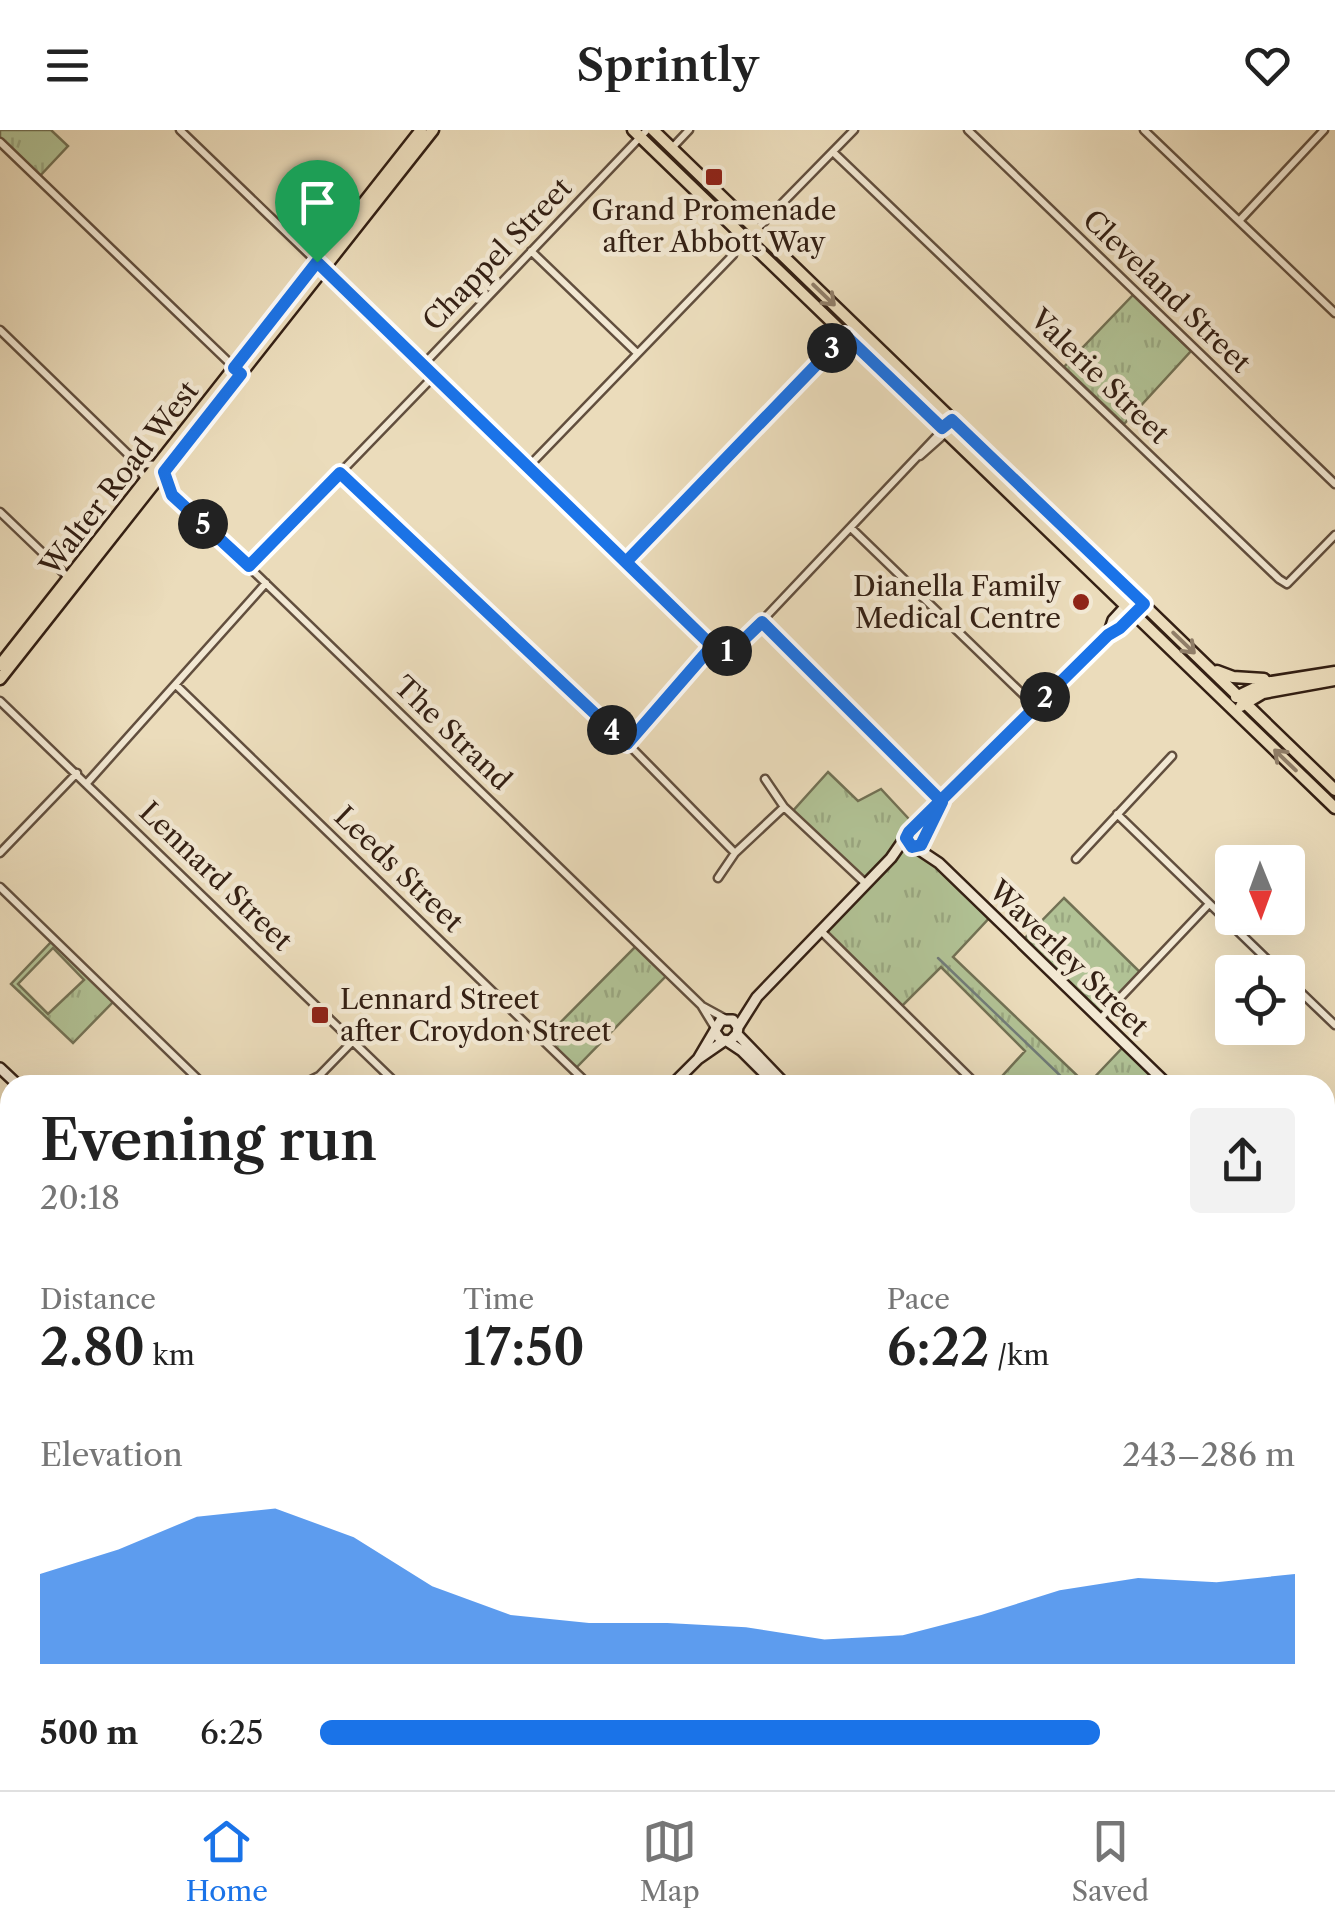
<!DOCTYPE html>
<html lang="en">
<head>
<meta charset="utf-8">
<style>
	:root { --surface:#fff; --page:#f2f2f2; --text:#222; --muted:#767676; --line:#e0e0e0; --accent:#1a73e8 }
	body { margin:0; font-family:"Libre Caslon Text",serif; background:var(--page); color:var(--text); height:100vh; display:flex; flex-direction:column; font-size:38px; white-space:nowrap }
	* { box-sizing:border-box; margin:0 }
	p { font-size:32px; color:var(--muted) }
	.icon { flex:none; width:55px; height:55px; fill:none; stroke:currentColor; stroke-width:2; stroke-linecap:round; stroke-linejoin:round }
	.map { position:relative; flex:1; overflow:hidden }
	.sheet { position:absolute; left:0px; top:945px; width:1335px; height:715px; display:flex; flex-direction:column; background:var(--surface); border-radius:30px 30px 0 0; box-shadow:0 10px 40px #0002 }
	.sheet>* { flex:none }
	.needle { width:65px; rotate:179deg }
	.buttons { position:absolute; left:1215px; top:715px; display:grid; gap:20px }
	.buttons a { display:grid; place-items:center; width:90px; height:90px; border-radius:10px; background:var(--surface); box-shadow:0 10px 40px #0002; font-size:50px }
	.pin { position:absolute; display:grid; place-items:center; width:85px; height:85px; color:#fff; margin:-102px -42px; border-radius:50% 50% 50% 0; rotate:-45deg; box-shadow:0 0 10px #0007 }
	.pin .icon { rotate:45deg }
	.km { position:absolute; width:50px; height:50px; margin:-25px; border-radius:50%; background:#222; color:#fff; font-size:28px; line-height:50px; text-align:center }
	.round { display:grid; place-items:center; flex:none; width:105px; height:105px; border-radius:10px; background:var(--page) }
	.head { display:flex; align-items:center; justify-content:space-between; height:170px; padding:0 40px }
	h1 { font-size:55px; font-weight:600; line-height:75px }
	.metrics { display:grid; grid-template-columns:repeat(3,1fr); gap:15px; height:170px; padding:10px 40px }
	.metrics div { display:grid; align-content:center }
	.metrics b { font-size:50px; font-weight:600 }
	.metrics small { font-size:28px; font-weight:400 }
	.metrics p { font-size:28px }
	.chart { height:280px; padding:20px 40px }
	.chart p { display:flex; justify-content:space-between }
	.chart svg { width:100%; height:180px; margin-top:10px; fill:var(--accent); opacity:.7 }
	ul { padding:0 40px; list-style:none; font-size:32px }
	li { display:grid; grid-template-columns:160px 120px 1fr; align-items:center; height:75px }
	li i { height:25px; border-radius:12px; background:var(--accent) }
	header { display:flex; justify-content:space-between; align-items:center; height:130px; padding:0 40px; background:var(--surface); font-size:45px; font-weight:600 }
	.tabs { display:flex; justify-content:space-around; align-items:center; height:140px; border-top:2px solid var(--line); background:var(--surface); font-size:28px; color:var(--muted) }
	.tabs a { display:grid; justify-items:center; gap:5px }
	.tabs .current { color:var(--accent) }
	.map>svg:first-child { display:block }
	.grass { fill:url(#grass-tufts); stroke:#727154; stroke-width:2.5; fill-rule:evenodd }
	.lines { fill:none; stroke-linecap:round; stroke-linejoin:round }
	.stream { stroke:#727c78; stroke-width:2.5 }
	.street-casing { stroke:#624f3e; stroke-width:11 }
	.secondary-casing { stroke:#342014; stroke-width:14 }
	.primary-casing { stroke:#342014; stroke-width:15 }
	.street { stroke:#f2e8d3; stroke-width:6 }
	.secondary { stroke:#f2e8d3; stroke-width:9 }
	.primary { stroke:#ebdcbb; stroke-width:10 }
	.oneway { stroke:#907e68 }
	.route-casing { stroke:#fff; stroke-width:20 }
	.route { stroke:#1a73e8; stroke-width:12 }
	.poi-dot { fill:#8f2418; stroke:#f2e8d3; stroke-width:4 }
	.labels { text-anchor:middle; dominant-baseline:central; stroke-width:9; stroke-linejoin:round; paint-order:stroke }
	.poi-label { font-size:28px; fill:#342014; stroke:#f2e8d3 }
	.street-label { font-size:28px; fill:#342014; stroke:#f2e8d3 }
</style>
</head>
<body>
<header><svg class="icon" aria-label="menu" viewBox="0 0 24 24"><path d="M4 6h16M4 12h16M4 18h16"/></svg>Sprintly<svg class="icon" aria-label="heart" viewBox="0 0 24 24"><path d="M12 20l-8-8c-3-5 5-10 8-4 3-6 11-1 8 4z"/></svg></header>
<div class="map">
<svg width="1335" height="1660" viewBox="0 0 1335 1660">
	<defs>
		<pattern id="grass-tufts" width="24" height="20" patternUnits="userSpaceOnUse" patternTransform="scale(2.5)"><rect width="24" height="20" fill="#b1c295"/><path d="M3 7l-1-3M5 7V3M7 7l1-3M15 17l-1-3M17 17v-4M19 17l1-3" fill="none" stroke="#99a680"/></pattern>
	</defs>
	<rect width="100%" height="100%" fill="#ebdcbb"/>
	<filter id="stains"><feTurbulence type="fractalNoise" baseFrequency=".002" numOctaves="4"/><feColorMatrix values="0 0 0 0 .2 0 0 0 0 .09 0 0 0 0 .02 0 0 0 .5 -.17"/></filter>
	<radialGradient id="worn" r=".72"><stop offset=".6" stop-color="#630" stop-opacity="0"/><stop offset="1" stop-color="#630" stop-opacity=".3"/></radialGradient>
	<path class="grass" d="M 0,0 L 51,0 L 68,16 L 38,48 L 0,8 Z
		M 1133,165 L 1191,221 L 1124,294 L 1064,237 Z
		M 828,642 L 858,671 L 881,659 L 922,703 L 916,700 L 907,712 L 921,715 L 992,785 L 953,827 L 1087,955 L 1126,914 L 1160,947 L 1153,955 L 994,955 L 1025,921 L 941,837 L 898,880 L 821,801 L 865,753 L 791,683 Z
		M 1064,768 L 1142,844 L 1100,889 L 1021,812 Z
		M 52,811 L 114,871 L 73,913 L 11,854 ZM 53,818 L 84,850 L 48,884 L 18,854 Z
		M 638,814 L 668,844 L 574,940 L 543,910 Z"/>
	<g class="lines">
		<path class="stream" d="M 938,828 L 1070,955
			M 9,1417 L 10,1418
			M 224,1660 L 234,1650"/>
		<g class="street-casing">
			<path id="street" d="M 180,0 L 721,521 L 732,521 L 761,492 L 952,290
				M 968,0 L 1335,354
				M 1144,0 L 1335,183
				M 0,12 L 237,240
				M 672,18 L 689,0
				M 833,22 L 1279,449 L 1287,454 L 1335,405
				M 1239,91 L 1324,0
				M 754,102 L 854,0
				M 531,121 L 636,222
				M 0,200 L 132,328 L 145,349
				M 422,236 L 647,0
				M 920,326 L 956,294
				M 133,328 L 142,334 L 158,335
				M 528,337 L 733,125
				M 163,342 L 172,365 L 249,437 L 701,875 L 715,898
				M 340,343 L 627,613 L 735,723 L 784,677 L 865,753
				M 0,382 L 71,450
				M 851,398 L 1036,577
				M 625,431 L 845,205
				M 250,436 L 433,247
				M 761,492 L 941,671
				M 176,555 L 589,955
				M 0,571 L 398,955
				M 627,613 L 713,516
				M 765,649 L 784,677
				M 87,653 L 266,453
				M 1117,684 L 1280,842
				M 0,723 L 77,643
				M 1076,729 L 1172,626
				M 718,748 L 735,723
				M 0,757 L 204,955
				M 821,801 L 977,955
				M 1288,850 L 1335,895
				M 702,876 L 724,888
				M 1100,889 L 1209,774
				M 301,955 L 319,946 L 353,911
				M 1153,955 L 1160,947
				M 1325,1084 L 1335,1073
				M 0,1119 L 10,1129
				M 1325,1291 L 1335,1300
				M 0,1300 L 10,1309
				M 1325,1324 L 1335,1313
				M 0,1598 L 10,1587
				M 551,1650 L 561,1660
				M 735,1650 L 745,1660
				M 928,1650 L 938,1660
				M 1123,1650 L 1134,1660
				M 132,1660 L 142,1650
				M 321,1660 L 331,1650
				M 436,1660 L 446,1650
				M 1151,1660 L 1160,1650
				M 1334,1660 L 1335,1659"/>
		</g>
		<g class="secondary-casing">
			<path id="secondary" d="M 1108,505 L 1113,490 L 1135,466
				M 912,701 L 1108,505 L 1121,498 L 1138,480
				M 915,717 L 939,733 L 1168,955
				M 738,897 L 757,867 L 891,728 L 909,702 L 918,701 L 924,709 L 921,715 L 915,717 L 909,715 L 907,709
				M 737,904 L 786,955
				M 727,911 L 742,921 L 776,955
				M 698,929 L 721,890 L 733,890 L 738,897 L 737,904 L 730,911 L 721,910 L 715,902
				M 0,938 L 18,955
				M 672,955 L 698,929 L 724,911
				M 1325,1106 L 1335,1116
				M 0,1403 L 10,1392
				M 1325,1474 L 1335,1483
				M 1325,1483 L 1335,1493
				M 364,1650 L 375,1660"/>
		</g>
		<g class="primary-casing">
			<path id="primary" d="M 633,0 L 1335,678
				M 653,0 L 1335,660
				M 0,535 L 421,0
				M 1217,541 L 1233,547 L 1264,549
				M 0,549 L 433,0
				M 1236,567 L 1265,553 L 1335,542
				M 1241,576 L 1263,563 L 1335,550"/>
		</g>
		<use href="#street" class="street"/>
		<use href="#secondary" class="secondary"/>
		<use href="#primary" class="primary"/>
	</g>
	<defs><path id="oneway-shaft" d="M-6 0H5M1.5-3L5.5 0L1.5 3" fill="none" stroke-width="1.6" stroke-linecap="round" stroke-linejoin="round" transform="scale(2.5)"/></defs>
	<g class="oneway">
		<use href="#oneway-shaft" transform="translate(824 165) rotate(44)"/>
		<use href="#oneway-shaft" transform="translate(1184 513) rotate(44)"/>
		<use href="#oneway-shaft" transform="translate(1285 630) rotate(-136)"/>
	</g>
	<g class="lines">
		<g class="route-casing">
			<path id="route" d="M 317,132 L 712,516 L 721,521 L 732,521 L 762,492 L 942,672 L 921,715 L 912,717 L 906,708 L 909,702 L 1108,505 L 1120,498 L 1144,474 L 952,290 L 942,298 L 845,205 L 626,432 L 712,516 L 627,614 L 340,343 L 249,436 L 172,365 L 164,342 L 241,244 L 234,238 L 317,132"/>
		</g>
		<use href="#route" class="route"/>
	</g>
	<g class="poi-dot">
		<rect x="704" y="37" width="20" height="20" rx="5"/>
		<circle cx="1081" cy="472" r="10"/>
		<rect x="310" y="875" width="20" height="20" rx="5"/>
	</g>
	<g class="labels">
		<g class="poi-label">
			<text x="714" y="80">Grand Promenade<tspan x="714" dy="32">after Abbott Way</tspan></text>
			<text x="1061" y="456" text-anchor="end">Dianella Family<tspan x="1061" dy="32">Medical Centre</tspan></text>
			<text x="340" y="869" text-anchor="start">Lennard Street<tspan x="340" dy="32">after Croydon Street</tspan></text>
		</g>
		<g class="street-label">
			<text transform="translate(497 124) rotate(-46)">Chappel Street</text>
			<text transform="translate(1167 161) rotate(44)">Cleveland Street</text>
			<text transform="translate(1100 246) rotate(44)">Valerie Street</text>
			<text transform="translate(119 348) rotate(-52)">Walter Road West</text>
			<text transform="translate(453 603) rotate(44)">The Strand</text>
			<text transform="translate(399 739) rotate(44)">Leeds Street</text>
			<text transform="translate(216 746) rotate(44)">Lennard Street</text>
			<text transform="translate(1069 828) rotate(44)">Waverley Street</text>
		</g>
	</g>
	<rect width="100%" height="100%" filter="url(#stains)"/>
	<rect width="100%" height="100%" fill="url(#worn)"/>
</svg>
<div class="buttons">
<a><svg class="needle" viewBox="-14 -14 28 28"><path d="M0-13l5 13h-10z" fill="#e53935"/><path d="M0 13l5-13h-10z" fill="#767676"/></svg></a>
<a><svg class="icon" aria-label="locate" viewBox="0 0 24 24"><circle cx="12" cy="12" r="6"/><path d="M12 2v4M12 18v4M2 12h4M18 12h4"/></svg></a>
</div>
<div class="pin" style="left:317px;top:132px;background:#1e9e55"><svg class="icon" aria-label="arrive" viewBox="0 0 24 24"><path d="M6 21V4h12l-3 4 3 4H6"/></svg></div>
<b class="km" style="left:727px;top:521px">1</b>
<b class="km" style="left:1045px;top:567px">2</b>
<b class="km" style="left:832px;top:218px">3</b>
<b class="km" style="left:612px;top:600px">4</b>
<b class="km" style="left:203px;top:394px">5</b>
<section class="sheet">
<div class="head"><div><h1>Evening run</h1><p>20:18</p></div><a class="round"><svg class="icon" aria-label="share" viewBox="0 0 24 24"><path d="M12 15V3M7 8l5-5 5 5M5 13v7h14v-7"/></svg></a></div>
<div class="metrics">
<div><p>Distance</p><b>2.80<small> km</small></b></div>
<div><p>Time</p><b>17:50</b></div>
<div><p>Pace</p><b>6:22<small> /km</small></b></div>
</div>
<div class="chart"><p><span>Elevation</span>243–286 m</p>
<svg viewBox="0 0 160 44" preserveAspectRatio="none"><path d="M0 44V22L10 16L20 8L30 6L40 13L50 25L60 32L70 34L80 34L90 35L100 38L110 37L120 32L130 26L140 23L150 24L160 22V44z"/></svg>
</div>
<ul>
<li><b>500 m</b>6:25<i style="width:80%"></i></li>
</ul>
</section>
</div>
<nav class="tabs">
<a class="current"><svg class="icon" aria-label="home" viewBox="0 0 24 24"><path d="M3 11l9-7 9 7M6 9v11h12V9"/></svg>Home</a>
<a><svg class="icon" aria-label="map" viewBox="0 0 24 24"><path d="M3 6l6-2 6 2 6-2v14l-6 2-6-2-6 2zM9 4v14M15 6v14"/></svg>Map</a>
<a><svg class="icon" aria-label="saved" viewBox="0 0 24 24"><path d="M7 4h10v16l-5-4-5 4z"/></svg>Saved</a>
</nav>
</body>
</html>
